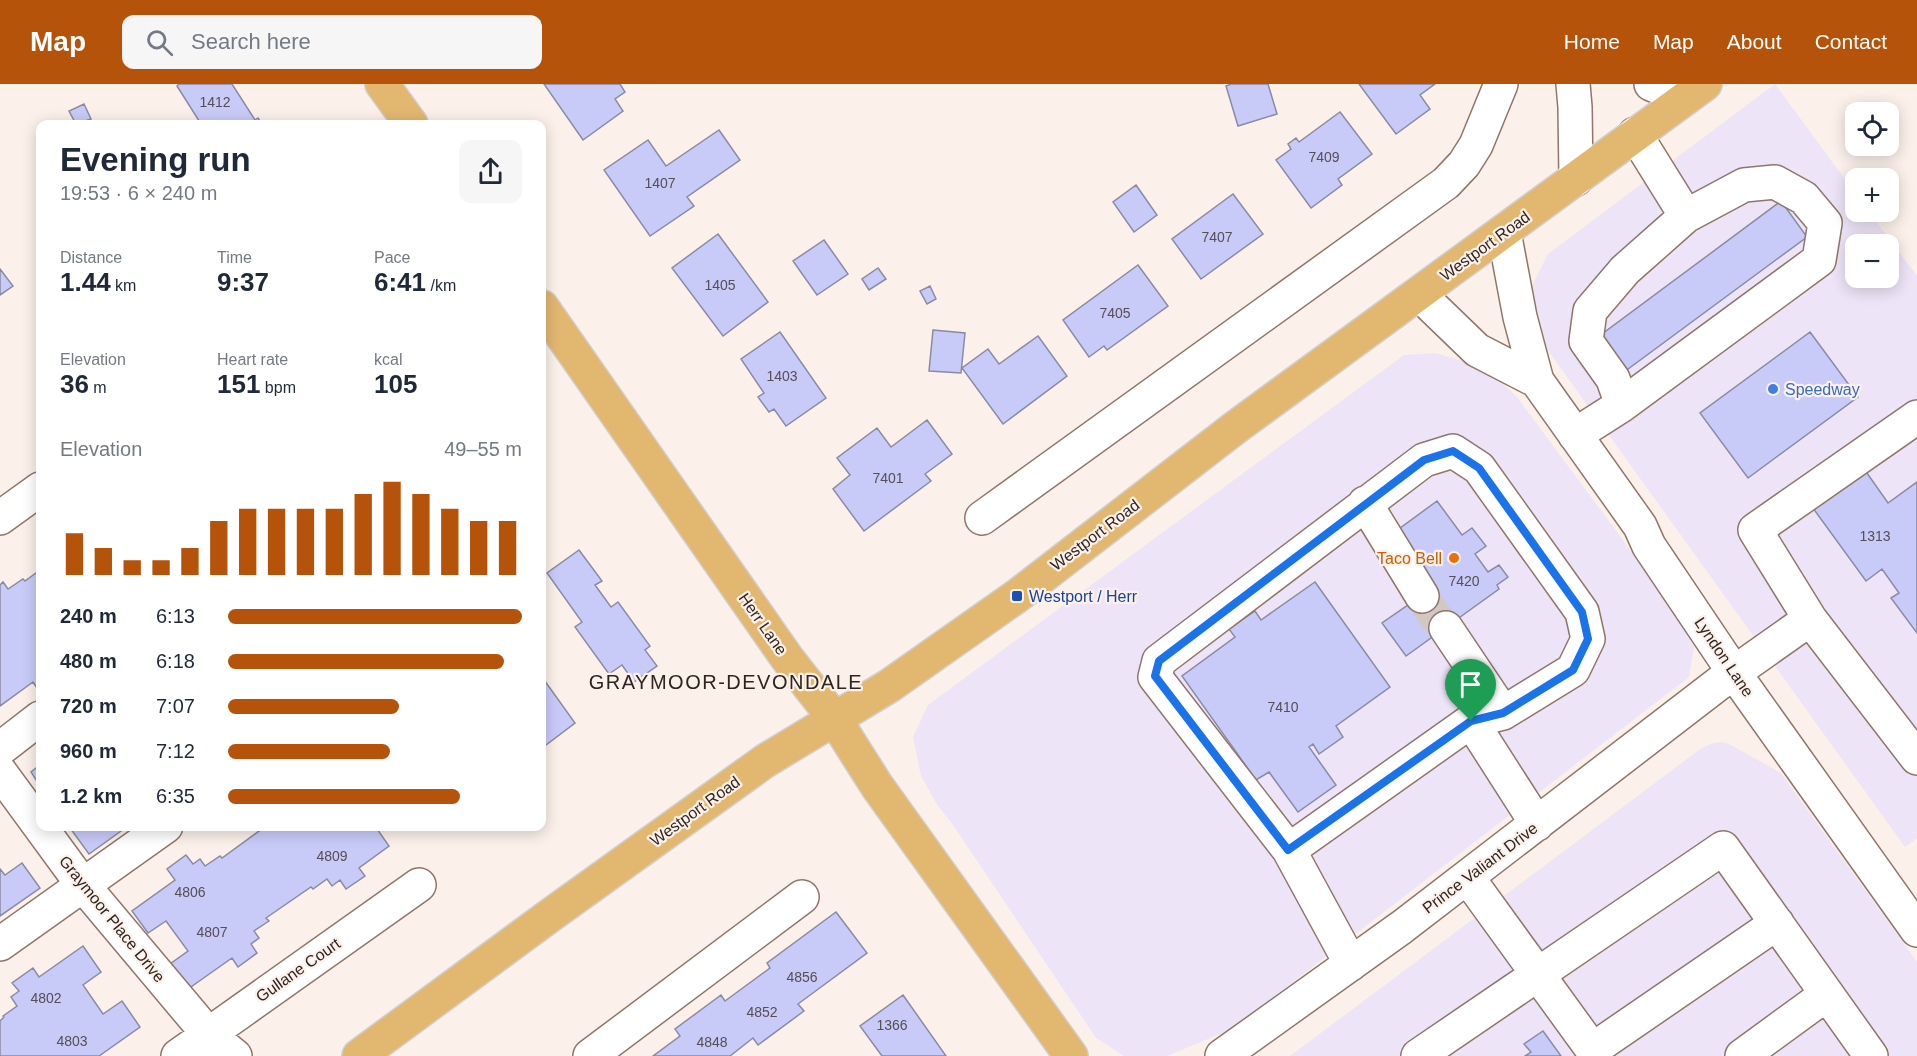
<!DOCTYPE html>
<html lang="en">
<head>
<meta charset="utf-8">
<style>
	:root { --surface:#fff; --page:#f6f6f7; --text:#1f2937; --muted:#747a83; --accent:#b45309 }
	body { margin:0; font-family:Helvetica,sans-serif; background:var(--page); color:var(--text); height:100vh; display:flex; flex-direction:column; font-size:22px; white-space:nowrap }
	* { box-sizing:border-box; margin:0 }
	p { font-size:20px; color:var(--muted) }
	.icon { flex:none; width:33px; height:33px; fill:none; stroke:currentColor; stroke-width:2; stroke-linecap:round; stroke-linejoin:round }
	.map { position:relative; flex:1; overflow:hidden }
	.panel { position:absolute; left:36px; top:36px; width:510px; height:711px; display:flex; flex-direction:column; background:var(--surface); border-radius:12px; box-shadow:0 3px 15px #0003 }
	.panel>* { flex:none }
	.tools { position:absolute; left:1845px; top:18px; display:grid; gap:12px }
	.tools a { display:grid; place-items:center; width:54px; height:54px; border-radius:12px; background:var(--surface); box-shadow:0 3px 15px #0003; font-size:30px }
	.pin { position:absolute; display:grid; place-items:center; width:51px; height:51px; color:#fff; margin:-62px -26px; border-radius:50% 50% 50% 0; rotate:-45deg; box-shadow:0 0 6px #0007 }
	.pin .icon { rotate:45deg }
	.round { display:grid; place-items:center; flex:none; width:63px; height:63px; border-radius:12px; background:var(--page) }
	.overview { display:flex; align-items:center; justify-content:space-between; height:102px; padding:0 24px }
	h1 { font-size:33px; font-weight:600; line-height:45px }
	.figures { display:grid; grid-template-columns:repeat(3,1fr); gap:9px; height:102px; padding:6px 24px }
	.figures div { display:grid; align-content:center }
	.figures b { font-size:26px; font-weight:600 }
	.figures small { font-size:16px; font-weight:400 }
	.figures p { font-size:16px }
	.chart { height:168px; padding:12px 24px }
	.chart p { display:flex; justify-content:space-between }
	.chart svg { width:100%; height:108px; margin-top:6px; stroke:var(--accent); stroke-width:6 }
	ul { padding:0 24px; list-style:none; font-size:20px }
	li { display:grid; grid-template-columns:96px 72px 1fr; align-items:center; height:45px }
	li i { height:15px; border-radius:8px; background:var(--accent) }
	header { display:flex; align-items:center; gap:36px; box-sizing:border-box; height:84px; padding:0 30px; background:var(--accent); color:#fff }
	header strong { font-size:28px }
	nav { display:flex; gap:33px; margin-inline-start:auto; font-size:21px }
	.search { width:420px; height:54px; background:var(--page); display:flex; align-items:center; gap:15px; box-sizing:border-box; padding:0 21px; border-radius:12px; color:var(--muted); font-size:22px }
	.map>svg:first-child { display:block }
	.commercial { fill:#eee4f8; fill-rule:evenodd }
	.building { fill:#c8cbf8; stroke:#898ba4; stroke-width:1.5 }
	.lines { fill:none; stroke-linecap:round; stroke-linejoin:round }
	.minor-tunnel { stroke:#d2c7c1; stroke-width:33; stroke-dasharray:33 16; stroke-linecap:butt }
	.minor-casing { stroke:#8f7668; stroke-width:36 }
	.major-casing { stroke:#d1cfce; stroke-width:36 }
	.minor { stroke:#fff; stroke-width:33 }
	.major { stroke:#e2b770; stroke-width:33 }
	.route-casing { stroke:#fff; stroke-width:12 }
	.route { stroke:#1a73e8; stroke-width:8 }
	.shop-dot { fill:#3f7fe0; stroke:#fbf0ea; stroke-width:2 }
	.food-dot { fill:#e8710a; stroke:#fbf0ea; stroke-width:2 }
	.transit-dot { fill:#1a4fb4; stroke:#fbf0ea; stroke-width:2 }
	.labels { text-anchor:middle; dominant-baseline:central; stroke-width:4.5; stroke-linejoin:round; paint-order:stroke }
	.number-label { font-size:14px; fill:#554e55 }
	.street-label { font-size:16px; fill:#2f251f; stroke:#fbf0ea }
	.shop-label { font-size:16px; fill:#366cbe; stroke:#fbf0ea; text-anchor:start }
	.food-label { font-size:16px; fill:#c56008; stroke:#fbf0ea; text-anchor:end }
	.transit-label { font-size:16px; fill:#164399; stroke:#fbf0ea; text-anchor:start }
	.quarter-label { font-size:20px; letter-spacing:1.5px; fill:#2f251f; stroke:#fbf0ea }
</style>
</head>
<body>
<header>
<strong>Map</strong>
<div class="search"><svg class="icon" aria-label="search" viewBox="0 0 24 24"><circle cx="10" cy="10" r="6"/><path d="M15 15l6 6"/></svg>Search here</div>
<nav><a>Home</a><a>Map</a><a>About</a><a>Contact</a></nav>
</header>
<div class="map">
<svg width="1917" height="972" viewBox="0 0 1917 972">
	<rect width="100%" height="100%" fill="#fbf0ea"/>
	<path class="commercial" d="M 1775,0 L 1855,109 L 1856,128 L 1869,128 L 1917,192 L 1917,754 L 1905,763 L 1542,258 L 1534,223 L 1532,202 L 1548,170 ZM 1856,160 L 1888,160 L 1888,194 L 1856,194 Z
		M 1435,269 L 1487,284 L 1517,313 L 1671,521 L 1694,563 L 1689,593 L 1232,945 L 1167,972 L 1124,972 L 1096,954 L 953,741 L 938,722 L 921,692 L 913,653 L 928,621 L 1404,271 Z
		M 1722,658 L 1729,660 L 1781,689 L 1917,878 L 1917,972 L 1290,972 L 1699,666 L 1710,660 Z"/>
	<path class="building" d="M 179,0 L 232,0 L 255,36 L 258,34 L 262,40 L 201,40 L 177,2 Z
		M 544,0 L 620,0 L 625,8 L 615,15 L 623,27 L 583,56 Z
		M 1231,0 L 1268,0 L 1277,30 L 1238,42 L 1226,2 Z
		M 1359,0 L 1435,0 L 1420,11 L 1430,25 L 1396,50 Z
		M 84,20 L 91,35 L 76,40 L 69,27 Z
		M 1340,28 L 1372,70 L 1338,95 L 1342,101 L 1311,124 L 1276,76 L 1291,65 L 1288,60 L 1296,54 L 1299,58 Z
		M 719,46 L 740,76 L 687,113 L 694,122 L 650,152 L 604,86 L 648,56 L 666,82 Z
		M 1136,101 L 1157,131 L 1134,148 L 1113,118 Z
		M 1233,110 L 1263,150 L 1201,195 L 1172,155 Z
		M 1781,117 L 1807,153 L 1624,288 L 1598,253 Z
		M 718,150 L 768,218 L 723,252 L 672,184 Z
		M 824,156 L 848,190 L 817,211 L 793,177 Z
		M 1138,181 L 1168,222 L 1107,266 L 1104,262 L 1089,273 L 1063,236 Z
		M 878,184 L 886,195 L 869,206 L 862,195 Z
		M 0,185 L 13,202 L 0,211 Z
		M 930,202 L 936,215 L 927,220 L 920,207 Z
		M 933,246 L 965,249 L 961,289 L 929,287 Z
		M 780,248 L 826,314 L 786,342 L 774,325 L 769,328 L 758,313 L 764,309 L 741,275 Z
		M 1810,248 L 1858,313 L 1748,394 L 1700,329 Z
		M 1038,252 L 1067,292 L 1003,340 L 962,284 L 988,265 L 999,280 Z
		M 927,336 L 952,370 L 925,390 L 931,397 L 864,447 L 833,405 L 850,391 L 837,374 L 877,344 L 891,363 Z
		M 1862,382 L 1888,419 L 1917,398 L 1917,549 L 1891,514 L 1899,509 L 1882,485 L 1866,497 L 1810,420 Z
		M 1437,417 L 1462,451 L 1472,444 L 1486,462 L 1475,470 L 1488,488 L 1499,481 L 1508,493 L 1497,501 L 1499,505 L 1406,572 L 1382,539 L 1431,505 L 1392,450 Z
		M 579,466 L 602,497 L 595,501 L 611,523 L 618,518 L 650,562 L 645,566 L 657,582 L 634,598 L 622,581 L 609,590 L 575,543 L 582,538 L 547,489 Z
		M 40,486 L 40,606 L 39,607 L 33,598 L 0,622 L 0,501 L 3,498 L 8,505 L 23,495 L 25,497 Z
		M 1315,498 L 1390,603 L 1336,642 L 1343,653 L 1319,670 L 1313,660 L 1309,663 L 1336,701 L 1298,728 L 1269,688 L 1256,696 L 1182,592 L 1235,553 L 1229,545 L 1255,527 L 1261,536 Z
		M 542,593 L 575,639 L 542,664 Z
		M 40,681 L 40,702 L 31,688 Z
		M 73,742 L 128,742 L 89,770 L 70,744 Z
		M 266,742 L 375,742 L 389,762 L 359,784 L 365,792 L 346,805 L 340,796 L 332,802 L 327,795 L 313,805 L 311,803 L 266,834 L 269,837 L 254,847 L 259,854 L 251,860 L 257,869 L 238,883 L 232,874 L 188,905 L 170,880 L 188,867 L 166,837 L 148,849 L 132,827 L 175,796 L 167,785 L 186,771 L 193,780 L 200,775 L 205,782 L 220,772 L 222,774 Z
		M 22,779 L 40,804 L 0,832 L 0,785 L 5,791 Z
		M 836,828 L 867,869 L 798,920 L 804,927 L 758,961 L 753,954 L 730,972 L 653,972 L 680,952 L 675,945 L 721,911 L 725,917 L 770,884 L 767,879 Z
		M 83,862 L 101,888 L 83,901 L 103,930 L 122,917 L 140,943 L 99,972 L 0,972 L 0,937 L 4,933 L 3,932 L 17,922 L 11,913 L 19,907 L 12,899 L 33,884 L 39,893 Z
		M 903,911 L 946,972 L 882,972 L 860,942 Z
		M 1543,947 L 1561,972 L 1525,972 L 1531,968 L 1524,960 Z"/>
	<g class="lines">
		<path class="minor-tunnel" d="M 1422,512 L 1434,531 L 1446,544"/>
		<g class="minor-casing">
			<path id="minor" d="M 1573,0 L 1575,23 L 1576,95
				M 1651,0 L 1685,14
				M 1504,148 L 1520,233 L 1537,297 L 1640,442 L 1649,462 L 1737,593 L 1917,846
				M 1419,210 L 1477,266 L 1537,297
				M 1622,321 L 1819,176 L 1825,139 L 1804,114 L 1775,98 L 1744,101 L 1686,132
				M 1917,333 L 1755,446 L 1810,535 L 1917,674
				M 1575,351 L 1622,321 L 1613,295 L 1586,257 L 1590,227 L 1625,186 L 1686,132 L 1635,50
				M 1453,367 L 1479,384 L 1582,528 L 1588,555 L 1573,586 L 1503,629 L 1471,637 L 1289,766 L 1155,593 L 1159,577 L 1424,376 Z
				M 1365,419 L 1422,512
				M 0,434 L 40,405
				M 982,434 L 1446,99 L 1464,80 L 1476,61 L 1501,0
				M 1446,544 L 1503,629
				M 1471,637 L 1537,740
				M 0,665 L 40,634
				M 0,688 L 82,800 L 208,950 L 235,972
				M 1289,766 L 1351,880
				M 1468,794 L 1597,972
				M 0,860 L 166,742
				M 1592,966 L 1777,839
				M 178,972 L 419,801
				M 590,972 L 802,813
				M 1222,972 L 1402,843 L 1718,600 L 1810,535
				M 1418,972 L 1723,764 L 1871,972
				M 1742,972 L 1827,910"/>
		</g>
		<g class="major-casing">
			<path id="major" d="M 382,0 L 411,40
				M 542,223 L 787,574 L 834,634 L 877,702 L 1071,972
				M 359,972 L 552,830 L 765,677 L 889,602 L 1017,512 L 1236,343 L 1705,0"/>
		</g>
		<use href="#minor" class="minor"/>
		<use href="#major" class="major"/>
	</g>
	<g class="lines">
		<g class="route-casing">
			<path id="route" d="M 1453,367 L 1479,384 L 1582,528 L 1588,555 L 1573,586 L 1503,629 L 1471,637 L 1288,766 L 1155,592 L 1159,577 L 1424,376 Z"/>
		</g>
		<use href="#route" class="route"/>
	</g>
	<circle class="shop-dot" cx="1773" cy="305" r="6"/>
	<circle class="food-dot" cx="1454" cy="474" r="6"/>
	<rect class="transit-dot" x="1011" y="506" width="12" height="12" rx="3"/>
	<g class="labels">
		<g class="number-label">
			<text x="215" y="18">1412</text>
			<text x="1324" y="73">7409</text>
			<text x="660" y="99">1407</text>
			<text x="1217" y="153">7407</text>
			<text x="720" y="201">1405</text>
			<text x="1115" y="229">7405</text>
			<text x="782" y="292">1403</text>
			<text x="888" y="394">7401</text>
			<text x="1875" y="452">1313</text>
			<text x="1464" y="497">7420</text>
			<text x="1283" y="623">7410</text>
			<text x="332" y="772">4809</text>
			<text x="190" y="808">4806</text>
			<text x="212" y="848">4807</text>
			<text x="802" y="893">4856</text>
			<text x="46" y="914">4802</text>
			<text x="762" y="928">4852</text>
			<text x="892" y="941">1366</text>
			<text x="72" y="957">4803</text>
			<text x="712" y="958">4848</text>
		</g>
		<g class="street-label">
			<text transform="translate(1485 162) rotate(-36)">Westport Road</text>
			<text transform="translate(1095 451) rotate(-37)">Westport Road</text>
			<text transform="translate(763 540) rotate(55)">Herr Lane</text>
			<text transform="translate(1724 573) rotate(56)">Lyndon Lane</text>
			<text transform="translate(695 727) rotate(-36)">Westport Road</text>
			<text transform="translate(1480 784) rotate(-37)">Prince Valiant Drive</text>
			<text transform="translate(112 835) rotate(51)">Graymoor Place Drive</text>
			<text transform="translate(298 886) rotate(-35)">Gullane Court</text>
		</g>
		<g class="shop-label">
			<text x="1785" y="305">Speedway</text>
		</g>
		<g class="food-label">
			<text x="1442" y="474">Taco Bell</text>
		</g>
		<g class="transit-label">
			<text x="1029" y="512">Westport / Herr</text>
		</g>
		<g class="quarter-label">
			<text x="726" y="598">GRAYMOOR-DEVONDALE</text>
		</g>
	</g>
</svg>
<div class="tools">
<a><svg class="icon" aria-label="locate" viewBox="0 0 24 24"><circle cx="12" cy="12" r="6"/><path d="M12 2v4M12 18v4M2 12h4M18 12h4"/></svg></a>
<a>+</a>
<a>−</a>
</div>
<div class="pin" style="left:1471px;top:637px;background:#1e9e55"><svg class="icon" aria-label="arrive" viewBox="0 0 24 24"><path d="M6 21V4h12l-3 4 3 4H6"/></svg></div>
<section class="panel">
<div class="overview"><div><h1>Evening run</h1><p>19:53 · 6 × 240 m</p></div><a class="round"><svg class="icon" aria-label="share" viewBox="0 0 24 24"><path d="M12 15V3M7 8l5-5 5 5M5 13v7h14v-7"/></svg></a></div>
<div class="figures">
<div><p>Distance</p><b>1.44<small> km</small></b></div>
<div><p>Time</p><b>9:37</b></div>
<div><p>Pace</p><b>6:41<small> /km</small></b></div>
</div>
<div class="figures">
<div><p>Elevation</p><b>36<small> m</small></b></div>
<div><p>Heart rate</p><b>151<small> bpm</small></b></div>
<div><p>kcal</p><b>105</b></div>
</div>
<div class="chart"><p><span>Elevation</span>49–55 m</p>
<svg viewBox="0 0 160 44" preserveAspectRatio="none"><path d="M5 44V27M15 44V33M25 44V38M35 44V38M45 44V33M55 44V22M65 44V17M75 44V17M85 44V17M95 44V17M105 44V11M115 44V6M125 44V11M135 44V17M145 44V22M155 44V22"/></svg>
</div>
<ul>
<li><b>240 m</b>6:13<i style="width:100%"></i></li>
<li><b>480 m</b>6:18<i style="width:94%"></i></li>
<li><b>720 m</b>7:07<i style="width:58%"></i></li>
<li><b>960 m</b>7:12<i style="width:55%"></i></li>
<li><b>1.2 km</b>6:35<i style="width:79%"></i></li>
</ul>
</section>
</div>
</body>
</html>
